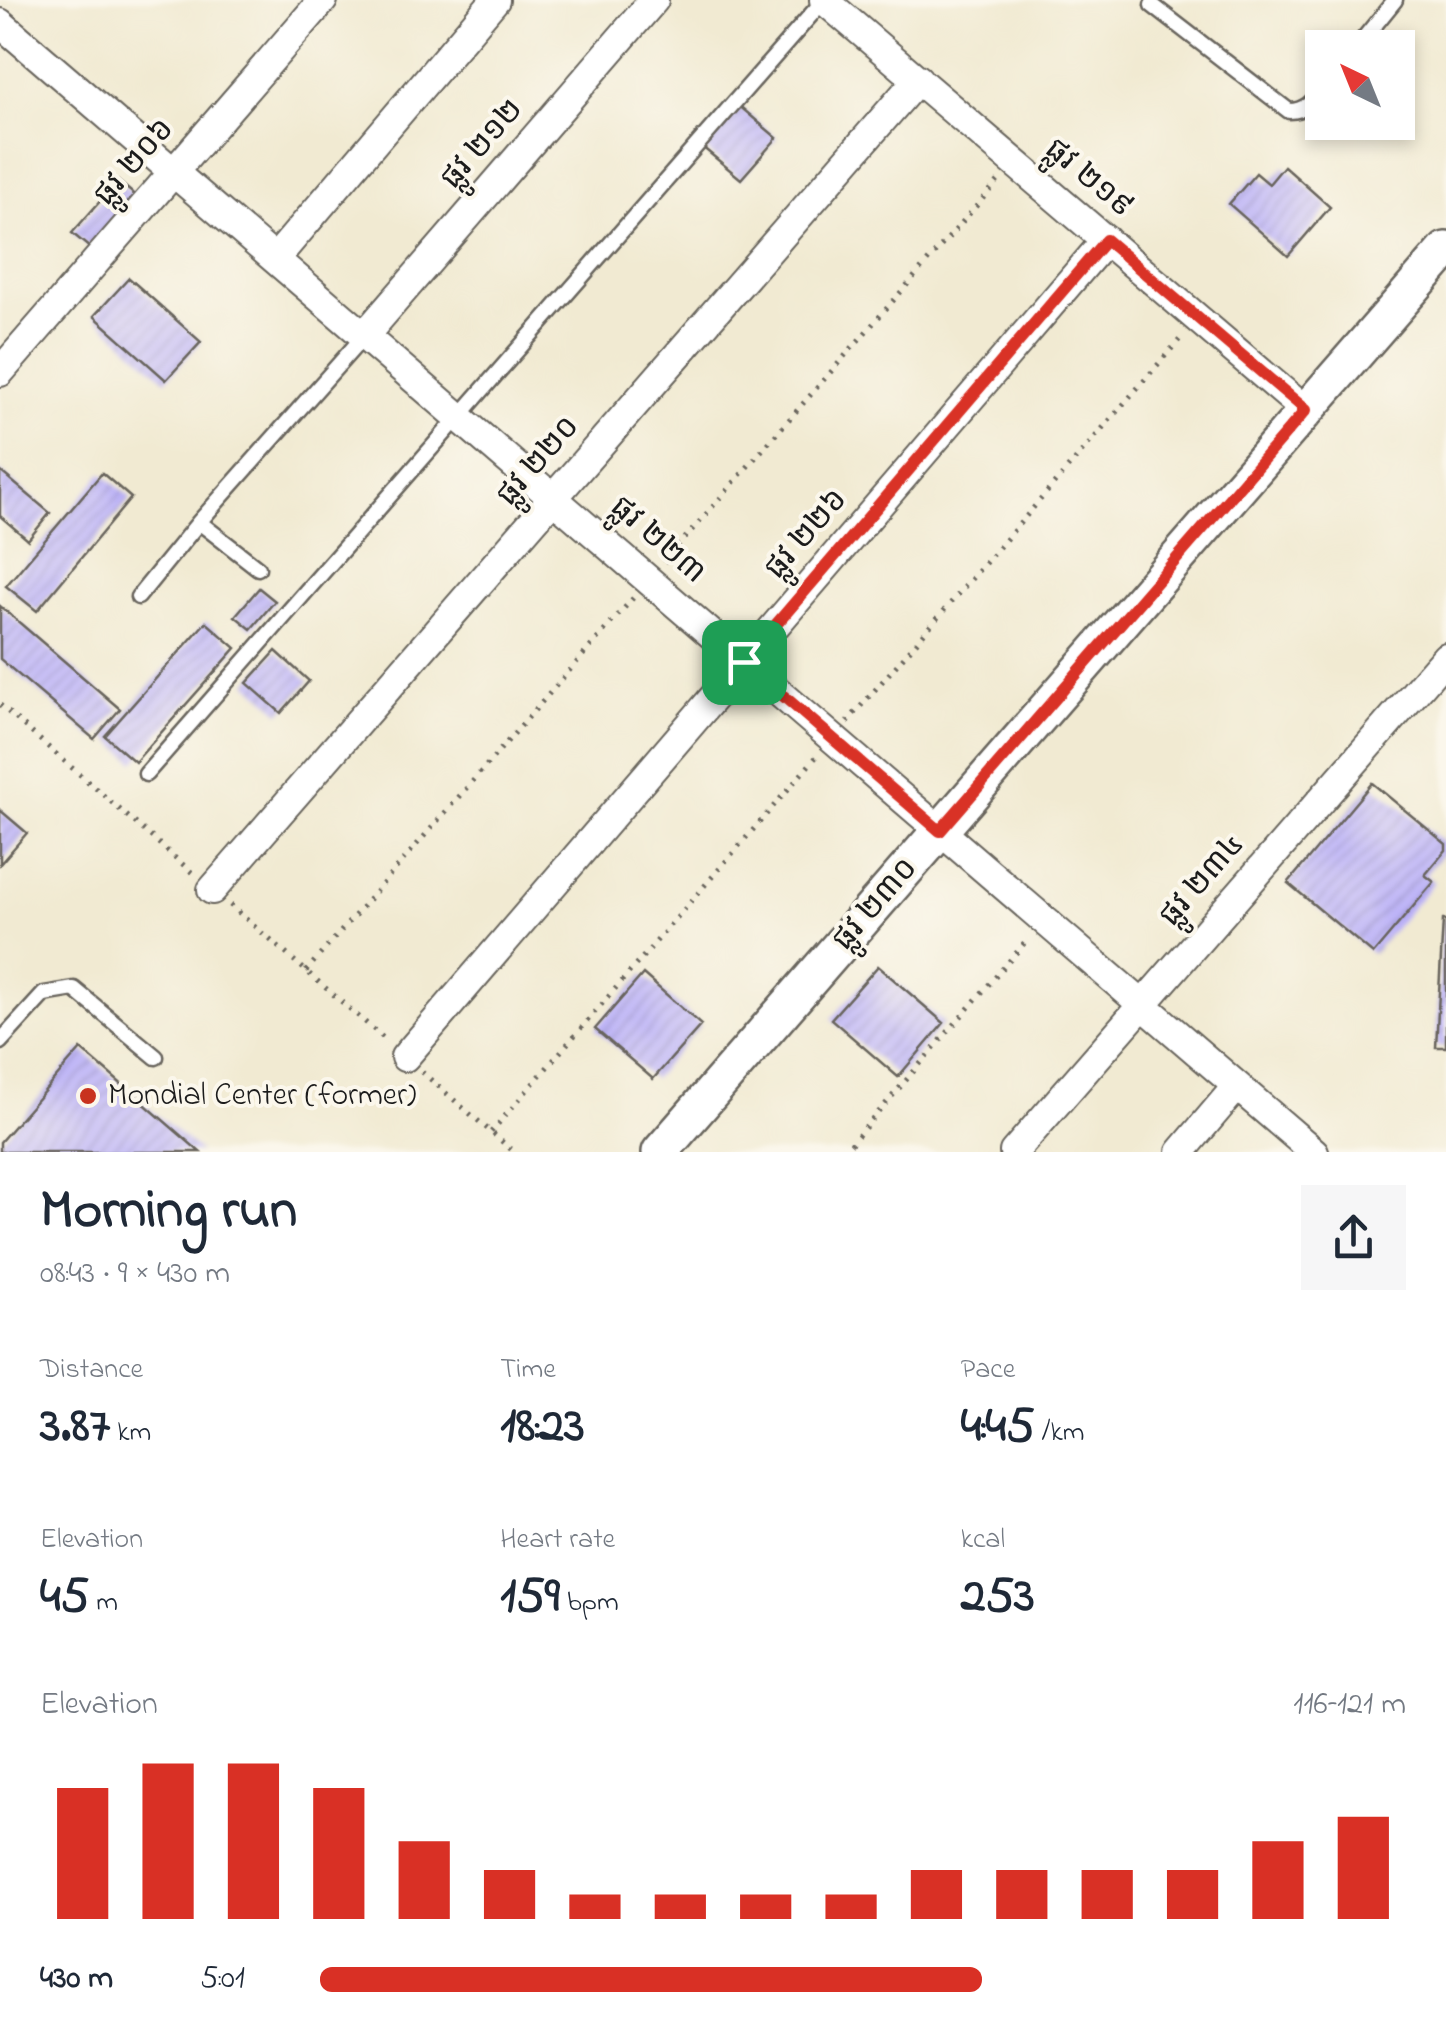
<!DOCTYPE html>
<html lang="en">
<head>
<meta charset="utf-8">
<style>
	:root { --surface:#fff; --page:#f6f6f7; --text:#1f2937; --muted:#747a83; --accent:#d93025 }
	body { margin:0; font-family:"Indie Flower","Noto Sans Khmer",sans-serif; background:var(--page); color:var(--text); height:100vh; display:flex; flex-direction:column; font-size:38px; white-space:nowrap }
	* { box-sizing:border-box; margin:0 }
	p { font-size:32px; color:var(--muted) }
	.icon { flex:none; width:55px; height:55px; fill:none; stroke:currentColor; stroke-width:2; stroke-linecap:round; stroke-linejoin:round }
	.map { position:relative; height:1152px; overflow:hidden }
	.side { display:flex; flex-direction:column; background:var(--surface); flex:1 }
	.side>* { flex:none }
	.needle { width:65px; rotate:317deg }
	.controls { position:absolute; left:1305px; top:30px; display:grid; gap:20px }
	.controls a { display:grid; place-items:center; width:110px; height:110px; border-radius:0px; background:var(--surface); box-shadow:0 5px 15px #0003; font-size:50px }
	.pin { position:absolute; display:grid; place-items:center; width:85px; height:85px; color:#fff; margin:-42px; border-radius:20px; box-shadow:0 5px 15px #0006 }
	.round { display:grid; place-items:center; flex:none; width:105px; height:105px; border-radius:0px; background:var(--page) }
	.headline { display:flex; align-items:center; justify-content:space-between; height:170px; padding:0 40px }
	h1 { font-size:55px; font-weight:700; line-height:75px }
	.stats { display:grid; grid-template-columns:repeat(3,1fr); gap:15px; height:170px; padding:10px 40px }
	.stats div { display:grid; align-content:center }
	.stats b { font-size:50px; font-weight:700 }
	.stats small { font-size:28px; font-weight:400 }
	.stats p { font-size:28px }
	.chart { height:280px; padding:20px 40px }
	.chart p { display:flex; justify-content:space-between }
	.chart svg { width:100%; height:180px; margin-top:10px; stroke:var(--accent); stroke-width:6 }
	ul { padding:0 40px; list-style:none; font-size:32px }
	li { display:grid; grid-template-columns:160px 120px 1fr; align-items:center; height:75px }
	li i { height:25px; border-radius:12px; background:var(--accent) }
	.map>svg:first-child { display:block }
	.building { fill:url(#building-hatch) }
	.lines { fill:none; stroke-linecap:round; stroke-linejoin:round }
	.service-casing { stroke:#67645c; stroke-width:19 }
	.minor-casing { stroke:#67645c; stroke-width:32 }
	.tertiary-casing { stroke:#67645c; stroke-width:40 }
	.path { stroke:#67645c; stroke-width:5; stroke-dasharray:2.5 8; stroke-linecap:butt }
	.service { stroke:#fff; stroke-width:14 }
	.minor { stroke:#fff; stroke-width:28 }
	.tertiary { stroke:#fff; stroke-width:35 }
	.route-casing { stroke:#fff; stroke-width:20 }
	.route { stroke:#d93025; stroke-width:12 }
	.poi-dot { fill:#c8321e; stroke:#fbf7ec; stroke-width:4 }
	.labels { text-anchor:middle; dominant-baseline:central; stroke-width:8; stroke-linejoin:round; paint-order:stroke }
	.street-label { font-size:32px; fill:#1c1c1c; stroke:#fbf7ec }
	.poi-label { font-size:32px; fill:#1c1c1c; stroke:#fbf7ec; text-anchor:start }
</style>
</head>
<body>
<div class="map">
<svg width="1446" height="1152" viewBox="0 0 1446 1152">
	<defs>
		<pattern id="building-hatch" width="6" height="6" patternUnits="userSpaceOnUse" patternTransform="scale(2.5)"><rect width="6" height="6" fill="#bab0f8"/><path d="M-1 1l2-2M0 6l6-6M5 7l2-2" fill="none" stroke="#9f97d4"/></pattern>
	</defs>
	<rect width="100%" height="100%" fill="#fbf7ec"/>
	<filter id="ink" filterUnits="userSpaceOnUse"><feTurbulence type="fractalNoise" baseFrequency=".01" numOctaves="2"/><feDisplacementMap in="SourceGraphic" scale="20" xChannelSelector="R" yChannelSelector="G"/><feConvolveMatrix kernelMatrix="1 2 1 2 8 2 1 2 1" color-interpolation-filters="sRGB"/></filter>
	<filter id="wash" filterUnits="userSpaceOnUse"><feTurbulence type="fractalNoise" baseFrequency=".0048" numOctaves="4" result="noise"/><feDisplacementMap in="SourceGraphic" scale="40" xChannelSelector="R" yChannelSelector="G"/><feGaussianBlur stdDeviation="2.25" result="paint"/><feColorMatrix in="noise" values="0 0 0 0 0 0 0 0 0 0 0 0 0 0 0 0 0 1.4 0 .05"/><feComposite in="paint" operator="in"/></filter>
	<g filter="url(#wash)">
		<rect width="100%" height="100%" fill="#f1ead2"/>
		<g id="blocks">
			<path class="building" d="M 737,104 L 777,138 L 741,179 L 701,146 Z
				M 1284,166 L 1330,207 L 1288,256 L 1229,204 L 1256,173 L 1269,184 Z
				M 118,181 L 137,197 L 91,249 L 72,233 Z
				M 129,278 L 201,342 L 166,380 L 94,316 Z
				M 0,471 L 50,513 L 28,540 L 0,516 Z
				M 102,473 L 131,498 L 37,611 L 6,586 Z
				M 259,588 L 275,601 L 251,629 L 235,616 Z
				M 0,606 L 120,709 L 94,739 L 0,659 Z
				M 206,622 L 236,648 L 135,762 L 105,736 Z
				M 276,651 L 309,681 L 281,713 L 247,683 Z
				M 1372,783 L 1446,844 L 1446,850 L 1425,875 L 1434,882 L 1373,954 L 1288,883 Z
				M 0,810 L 27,833 L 0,864 Z
				M 1443,920 L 1446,920 L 1446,1047 L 1436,1047 Z
				M 878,966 L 944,1023 L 898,1077 L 831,1019 Z
				M 643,974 L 701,1025 L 653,1079 L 595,1029 Z
				M 81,1049 L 200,1152 L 0,1152 L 0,1142 Z"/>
		</g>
	</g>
	<g filter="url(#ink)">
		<use href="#blocks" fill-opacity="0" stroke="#67645c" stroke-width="2.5"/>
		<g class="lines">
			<g class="service-casing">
				<path id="service" d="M 1152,5 L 1289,111 C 1305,111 1313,102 1322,89
					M 1356,48 L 1395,0
					M 258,568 L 199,522 L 364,336
					M 138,597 L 199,522
					M 146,774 L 824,0
					M 0,1042 L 44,994 L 74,989 L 156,1057"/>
			</g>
			<g class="minor-casing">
				<path id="minor" d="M 824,0 L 1306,411
					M 0,23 L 1314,1152
					M 275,259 L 495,0
					M 364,336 L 654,0
					M 0,372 L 323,0
					M 212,890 L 918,79
					M 405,1057 L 1106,240
					M 1014,1152 L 1446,657
					M 1181,1152 L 1237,1086"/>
			</g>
			<g class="tertiary-casing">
				<path id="tertiary" d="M 660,1152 L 1446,250"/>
			</g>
			<path class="path" d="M 664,562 L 1000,179
				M 0,705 L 195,875
				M 847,722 L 1181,338
				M 230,905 L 388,1042
				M 306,971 L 634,597
				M 422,1072 L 514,1152
				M 491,1132 L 817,756
				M 844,1152 L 1029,938"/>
			<use href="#service" class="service"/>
			<use href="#minor" class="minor"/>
			<use href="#tertiary" class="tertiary"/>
		</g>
	</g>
	<g class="lines" filter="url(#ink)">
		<g class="route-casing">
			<path id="route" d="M 1106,240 L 1306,410 L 940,831 L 744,662 Z"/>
		</g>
		<use href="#route" class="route"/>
	</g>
	<circle class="poi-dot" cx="88" cy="1096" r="10"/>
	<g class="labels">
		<g class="street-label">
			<text transform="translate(483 145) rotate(-49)">ផ្លូវ ២១២</text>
			<text transform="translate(135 163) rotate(-49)">ផ្លូវ ២០៦</text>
			<text transform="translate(1088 179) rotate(40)">ផ្លូវ ២១៩</text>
			<text transform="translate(539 462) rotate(-49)">ផ្លូវ ២២០</text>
			<text transform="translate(807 535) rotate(-49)">ផ្លូវ ២២៦</text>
			<text transform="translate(657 541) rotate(41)">ផ្លូវ ២២៣</text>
			<text transform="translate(1203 881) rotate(-49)">ផ្លូវ ២៣៤</text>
			<text transform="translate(876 905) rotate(-49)">ផ្លូវ ២៣០</text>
		</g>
		<g class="poi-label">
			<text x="108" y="1096">Mondial Center (former)</text>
		</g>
	</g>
</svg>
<div class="controls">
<a><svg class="needle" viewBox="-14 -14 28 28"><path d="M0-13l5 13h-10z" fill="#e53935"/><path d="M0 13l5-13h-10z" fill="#747a83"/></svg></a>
</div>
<div class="pin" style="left:744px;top:662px;background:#1e9e55"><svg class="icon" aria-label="arrive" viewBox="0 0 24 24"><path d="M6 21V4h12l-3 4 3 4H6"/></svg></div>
</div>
<section class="side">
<div class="headline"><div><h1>Morning run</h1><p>08:43 · 9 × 430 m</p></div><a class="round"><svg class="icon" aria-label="share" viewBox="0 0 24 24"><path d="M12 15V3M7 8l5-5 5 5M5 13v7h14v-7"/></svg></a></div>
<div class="stats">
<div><p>Distance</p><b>3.87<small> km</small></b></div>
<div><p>Time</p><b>18:23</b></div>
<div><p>Pace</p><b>4:45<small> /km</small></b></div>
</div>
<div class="stats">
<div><p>Elevation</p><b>45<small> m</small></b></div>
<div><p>Heart rate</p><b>159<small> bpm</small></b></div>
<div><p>kcal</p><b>253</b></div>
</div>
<div class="chart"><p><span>Elevation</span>116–121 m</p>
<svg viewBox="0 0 160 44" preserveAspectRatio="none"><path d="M5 44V12M15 44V6M25 44V6M35 44V12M45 44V25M55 44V32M65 44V38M75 44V38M85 44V38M95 44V38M105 44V32M115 44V32M125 44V32M135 44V32M145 44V25M155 44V19"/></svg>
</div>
<ul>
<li><b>430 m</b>5:01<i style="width:61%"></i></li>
</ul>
</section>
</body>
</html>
